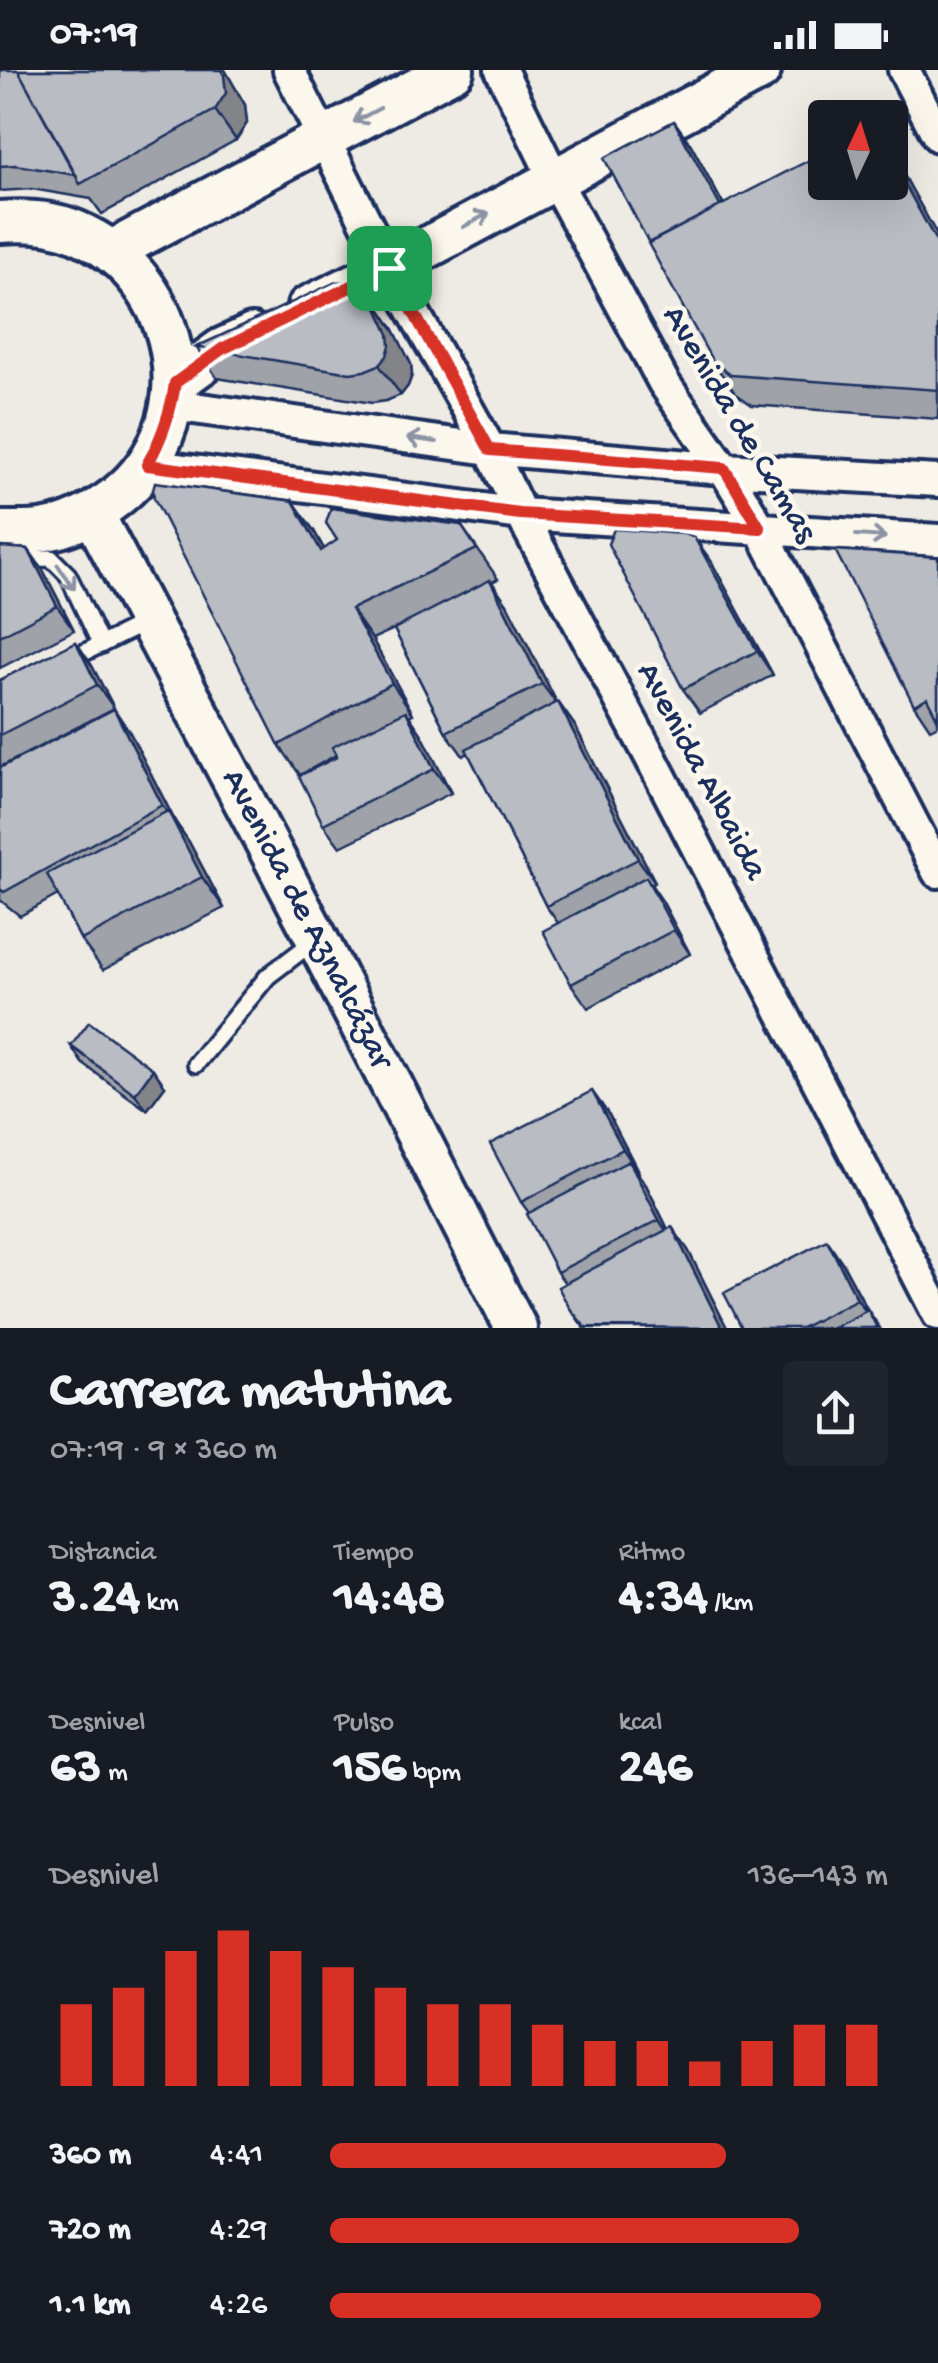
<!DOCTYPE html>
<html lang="es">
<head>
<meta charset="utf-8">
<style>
	:root { --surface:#171b24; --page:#20242c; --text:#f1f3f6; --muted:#9ea1a6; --accent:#d93025 }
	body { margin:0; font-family:"Gochi Hand",sans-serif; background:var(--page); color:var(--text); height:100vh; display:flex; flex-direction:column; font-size:38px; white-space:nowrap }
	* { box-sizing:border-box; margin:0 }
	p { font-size:32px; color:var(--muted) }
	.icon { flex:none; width:55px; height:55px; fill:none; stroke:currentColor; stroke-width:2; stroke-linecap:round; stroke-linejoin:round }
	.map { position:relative; height:1258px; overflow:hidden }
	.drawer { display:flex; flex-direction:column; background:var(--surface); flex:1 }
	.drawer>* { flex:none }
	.needle { width:65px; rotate:4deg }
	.controls { position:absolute; left:808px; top:30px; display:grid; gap:20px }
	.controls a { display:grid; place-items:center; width:100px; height:100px; border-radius:10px; background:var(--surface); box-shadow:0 10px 40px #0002; font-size:50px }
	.pin { position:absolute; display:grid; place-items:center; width:85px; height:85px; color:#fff; margin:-42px; border-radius:20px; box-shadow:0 5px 15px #0006 }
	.round { display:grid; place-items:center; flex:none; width:105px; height:105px; border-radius:10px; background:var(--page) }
	.headline { display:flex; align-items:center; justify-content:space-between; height:170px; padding:0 50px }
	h1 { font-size:55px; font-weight:800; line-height:75px }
	.stats { display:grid; grid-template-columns:repeat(3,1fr); gap:15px; height:170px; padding:10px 50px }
	.stats div { display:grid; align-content:center }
	.stats b { font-size:50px; font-weight:800 }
	.stats small { font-size:28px; font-weight:400 }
	.stats p { font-size:28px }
	.chart { height:280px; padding:20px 50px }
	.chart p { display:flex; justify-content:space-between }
	.chart svg { width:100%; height:180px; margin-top:10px; stroke:var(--accent); stroke-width:6 }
	ul { padding:0 50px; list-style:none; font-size:32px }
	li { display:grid; grid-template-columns:160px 120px 1fr; align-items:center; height:75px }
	li i { height:25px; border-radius:12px; background:var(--accent) }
	.status { display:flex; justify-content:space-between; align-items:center; height:70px; padding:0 50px; background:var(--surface); direction:ltr }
	.status svg { height:28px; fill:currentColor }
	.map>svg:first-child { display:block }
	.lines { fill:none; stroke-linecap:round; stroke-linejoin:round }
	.service-casing { stroke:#1b2f5e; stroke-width:22 }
	.minor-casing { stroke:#1b2f5e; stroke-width:38 }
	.tertiary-casing { stroke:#1b2f5e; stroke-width:48 }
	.service { stroke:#fbf7ec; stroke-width:15 }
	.minor { stroke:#fbf7ec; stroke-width:30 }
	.tertiary { stroke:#fbf7ec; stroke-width:40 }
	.wall { fill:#9fa2a8; stroke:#1b2f5e; stroke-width:2.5 }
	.shaded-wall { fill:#828488; stroke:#1b2f5e; stroke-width:2.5 }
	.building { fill:#b9bcc3; stroke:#1b2f5e; stroke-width:2.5 }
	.oneway { stroke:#8b93a5 }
	.route-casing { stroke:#fff; stroke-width:20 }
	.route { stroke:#d93025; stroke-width:12 }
	.labels { text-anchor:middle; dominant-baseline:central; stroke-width:9; stroke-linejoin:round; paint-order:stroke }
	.street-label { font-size:35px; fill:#1b2f5e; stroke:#fbf7ec }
</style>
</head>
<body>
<div class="status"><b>07:19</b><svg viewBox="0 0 49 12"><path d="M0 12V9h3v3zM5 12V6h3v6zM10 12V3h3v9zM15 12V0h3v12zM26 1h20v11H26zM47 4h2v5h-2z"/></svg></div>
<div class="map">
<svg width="938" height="1258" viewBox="0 0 938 1258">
	<rect width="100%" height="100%" fill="#eeebe4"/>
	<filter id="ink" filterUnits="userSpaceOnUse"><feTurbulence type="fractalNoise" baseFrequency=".01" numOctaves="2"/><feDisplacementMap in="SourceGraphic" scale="20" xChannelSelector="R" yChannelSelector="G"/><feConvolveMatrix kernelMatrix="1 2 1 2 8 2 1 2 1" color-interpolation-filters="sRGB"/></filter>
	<g filter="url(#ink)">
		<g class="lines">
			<g class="service-casing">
				<path id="service" d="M 0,487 L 13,489 L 51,488 L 68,505 L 101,575
					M 67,591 L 149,551
					M 196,994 L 268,906 L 314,871"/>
			</g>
			<g class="minor-casing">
				<path id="minor" d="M 289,0 L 389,198 L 490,379 L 521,444 L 651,688 L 938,1244
					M 501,0 L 554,108 L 664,313 L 724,399 L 760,458 L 938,802
					M 904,0 L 938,66
					M 172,335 L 490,379 L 724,399 L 938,411
					M 147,395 L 521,444 L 938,470"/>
			</g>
			<g class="tertiary-casing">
				<g id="tertiary">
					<path d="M 0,152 C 25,150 51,151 75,161 C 187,208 211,361 108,433 C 91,445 67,457 46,460 C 31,463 15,462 0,462"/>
					<path d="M 112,181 L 453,0"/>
					<path d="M 308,237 L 389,198 L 760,0"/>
					<path d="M 175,313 L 222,279 L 252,265"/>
					<path id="s1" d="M 93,444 L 317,869 L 516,1258"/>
				</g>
			</g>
			<use href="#service" class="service"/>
			<use href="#minor" class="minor"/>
			<use href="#tertiary" class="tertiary"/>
		</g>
		<path class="wall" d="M 0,0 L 225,0 L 245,35 L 247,53 L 236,70 L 102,144 L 91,129 L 32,119 L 0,121 Z
			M 674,51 L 691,75 L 723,134 L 890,112 L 890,80 L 938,167 L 938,349 L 752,335 L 735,323 L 713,292 Z
			M 372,227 L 393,258 L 411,294 L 412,305 L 408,316 L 401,325 L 386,331 L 372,333 L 217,308 L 196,277 Z
			M 293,431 L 314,461 L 324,479 L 461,455 L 498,509 L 492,512 L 507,534 L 557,633 L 558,632 L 575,656 L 655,812 L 651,815 L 662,831 L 690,884 L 588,938 L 571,914 L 558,853 L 546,836 L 468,683 L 463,686 L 446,662 L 394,559 L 372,569 L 413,644 L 409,646 L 422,665 L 451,723 L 340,777 L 323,754 L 337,687 L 336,685 L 300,705 L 279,675 Z
			M 0,477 L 28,479 L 44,502 L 74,560 L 0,598 Z
			M 938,487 L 938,655 L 930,659 L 914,635 Z
			M 711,491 L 773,605 L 700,643 L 683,619 Z
			M 76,572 L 92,596 L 114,638 L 0,697 L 0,610 Z
			M 114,639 L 130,663 L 176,753 L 189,772 L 224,838 L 103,900 L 81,870 L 58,825 L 20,846 L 0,830 L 0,698 Z
			M 71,976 L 165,1016 L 147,1040 L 82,993 Z
			M 609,1045 L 639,1103 L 638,1104 L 646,1115 L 668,1159 L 688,1180 L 727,1258 L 584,1258 L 569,1237 L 565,1213 L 557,1202 L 529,1143 L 521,1132 Z
			M 827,1170 L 843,1194 L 868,1240 L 880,1258 L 742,1258 Z"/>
		<path class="shaded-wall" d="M 221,0 L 225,0 L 245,35 L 247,53 L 236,70 L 215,40 Z
			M 674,51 L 691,75 L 740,166 L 723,142 Z
			M 890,80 L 938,167 L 938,175 L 890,87 Z
			M 372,227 L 393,258 L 411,294 L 412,305 L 408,316 L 401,325 L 379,295 Z
			M 293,431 L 314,461 L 342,512 L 321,481 Z
			M 694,467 L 711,491 L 773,605 L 757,581 Z
			M 28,479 L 44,502 L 74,560 L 57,536 Z
			M 490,510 L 507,534 L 559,637 L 542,614 Z
			M 351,539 L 372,569 L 413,644 L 392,613 Z
			M 76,572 L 92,596 L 114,638 L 97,615 Z
			M 558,632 L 575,656 L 655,812 L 638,789 Z
			M 114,639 L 130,663 L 176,753 L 189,772 L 224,838 L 202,807 L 171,748 L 162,735 Z
			M 406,641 L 422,665 L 451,723 L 434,699 Z
			M 646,807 L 662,831 L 690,884 L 674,860 Z
			M 153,999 L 165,1016 L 147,1040 L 135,1024 Z
			M 592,1021 L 609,1045 L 639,1103 L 623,1079 Z
			M 629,1091 L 646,1115 L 675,1174 L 659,1150 Z
			M 672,1157 L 688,1180 L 727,1258 L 722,1258 Z
			M 827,1170 L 843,1194 L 874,1253 L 857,1229 Z"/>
		<path class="building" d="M 0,0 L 18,0 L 76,105 L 16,95 L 0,96 Z
			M 18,0 L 221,0 L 224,5 L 226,23 L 215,40 L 80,114 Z
			M 674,51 L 720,136 L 649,173 L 604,88 Z
			M 825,82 L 825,112 L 890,112 L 890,87 L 938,175 L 938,320 L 731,305 L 713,292 L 648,173 Z
			M 346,211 L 365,220 L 372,227 L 389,264 L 390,275 L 387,286 L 379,295 L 364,301 L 350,303 L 196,277 L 336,212 Z
			M 155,412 L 293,431 L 321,481 L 337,470 L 326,453 L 331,438 L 461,455 L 477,479 L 351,539 L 392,613 L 279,675 L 154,428 L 153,419 Z
			M 614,459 L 684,464 L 694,467 L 757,581 L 683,619 L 608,474 Z
			M 0,477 L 28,479 L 57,536 L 0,566 Z
			M 835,480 L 938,487 L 938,650 L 927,628 L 914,635 Z
			M 490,510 L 542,614 L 446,662 L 394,559 Z
			M 76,572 L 97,615 L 0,665 L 0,610 Z
			M 558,632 L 638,789 L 546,836 L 466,679 Z
			M 114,639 L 162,735 L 4,822 L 0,819 L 0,698 Z
			M 406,641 L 434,699 L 323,754 L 299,706 L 337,687 L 332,677 Z
			M 168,741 L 202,807 L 81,870 L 47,804 Z
			M 646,807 L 674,860 L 571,914 L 543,861 Z
			M 89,952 L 153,999 L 135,1024 L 71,976 Z
			M 592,1021 L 623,1079 L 521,1132 L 490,1074 Z
			M 629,1091 L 659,1150 L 557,1202 L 527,1144 Z
			M 672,1157 L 722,1258 L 585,1257 L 569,1237 L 558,1217 Z
			M 827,1170 L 857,1229 L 801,1258 L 742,1258 L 724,1223 Z
			M 868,1240 L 877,1258 L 833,1258 Z"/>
		<defs><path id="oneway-shaft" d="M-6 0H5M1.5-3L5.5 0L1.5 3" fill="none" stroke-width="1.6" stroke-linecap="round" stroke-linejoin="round" transform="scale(2.5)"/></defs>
		<g class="oneway">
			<use href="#oneway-shaft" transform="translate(367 45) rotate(152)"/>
			<use href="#oneway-shaft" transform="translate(476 150) rotate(-29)"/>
			<use href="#oneway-shaft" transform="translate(422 370) rotate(-172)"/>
			<use href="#oneway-shaft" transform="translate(871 466) rotate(4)"/>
			<use href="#oneway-shaft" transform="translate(66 507) rotate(55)"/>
		</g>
	</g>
	<g class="lines" filter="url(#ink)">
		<g class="route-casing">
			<path id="route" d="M 389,198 L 490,380 L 724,398 L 760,458 L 520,444 L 147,395 C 162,368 171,343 175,313 L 222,279 Z"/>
		</g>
		<use href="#route" class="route"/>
	</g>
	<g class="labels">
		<g class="street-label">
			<text transform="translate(738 355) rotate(59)">Avenida de Camas</text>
			<text transform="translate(700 702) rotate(62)">Avenida Albaida</text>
			<text stroke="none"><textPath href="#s1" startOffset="458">Avenida de Aznalcázar</textPath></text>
		</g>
	</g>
</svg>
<div class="controls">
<a><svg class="needle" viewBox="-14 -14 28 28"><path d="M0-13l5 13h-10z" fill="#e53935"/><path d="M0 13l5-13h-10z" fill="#9ea1a6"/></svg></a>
</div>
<div class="pin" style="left:389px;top:198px;background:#1e9e55"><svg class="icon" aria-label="arrive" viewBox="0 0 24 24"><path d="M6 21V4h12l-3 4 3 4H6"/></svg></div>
</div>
<section class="drawer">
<div class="headline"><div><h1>Carrera matutina</h1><p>07:19 · 9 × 360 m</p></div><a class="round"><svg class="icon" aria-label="share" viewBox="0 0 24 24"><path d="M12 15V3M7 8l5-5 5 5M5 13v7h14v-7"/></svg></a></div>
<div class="stats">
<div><p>Distancia</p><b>3.24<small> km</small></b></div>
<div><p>Tiempo</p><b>14:48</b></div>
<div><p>Ritmo</p><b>4:34<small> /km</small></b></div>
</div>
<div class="stats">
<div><p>Desnivel</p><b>63<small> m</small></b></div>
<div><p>Pulso</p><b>156<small> bpm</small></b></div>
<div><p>kcal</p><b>246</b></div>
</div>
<div class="chart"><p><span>Desnivel</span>136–143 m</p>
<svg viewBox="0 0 160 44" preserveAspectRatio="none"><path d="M5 44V24M15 44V20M25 44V11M35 44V6M45 44V11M55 44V15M65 44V20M75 44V24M85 44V24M95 44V29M105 44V33M115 44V33M125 44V38M135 44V33M145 44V29M155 44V29"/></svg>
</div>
<ul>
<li><b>360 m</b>4:41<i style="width:71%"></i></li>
<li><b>720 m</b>4:29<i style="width:84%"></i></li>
<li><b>1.1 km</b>4:26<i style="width:88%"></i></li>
</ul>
</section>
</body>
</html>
